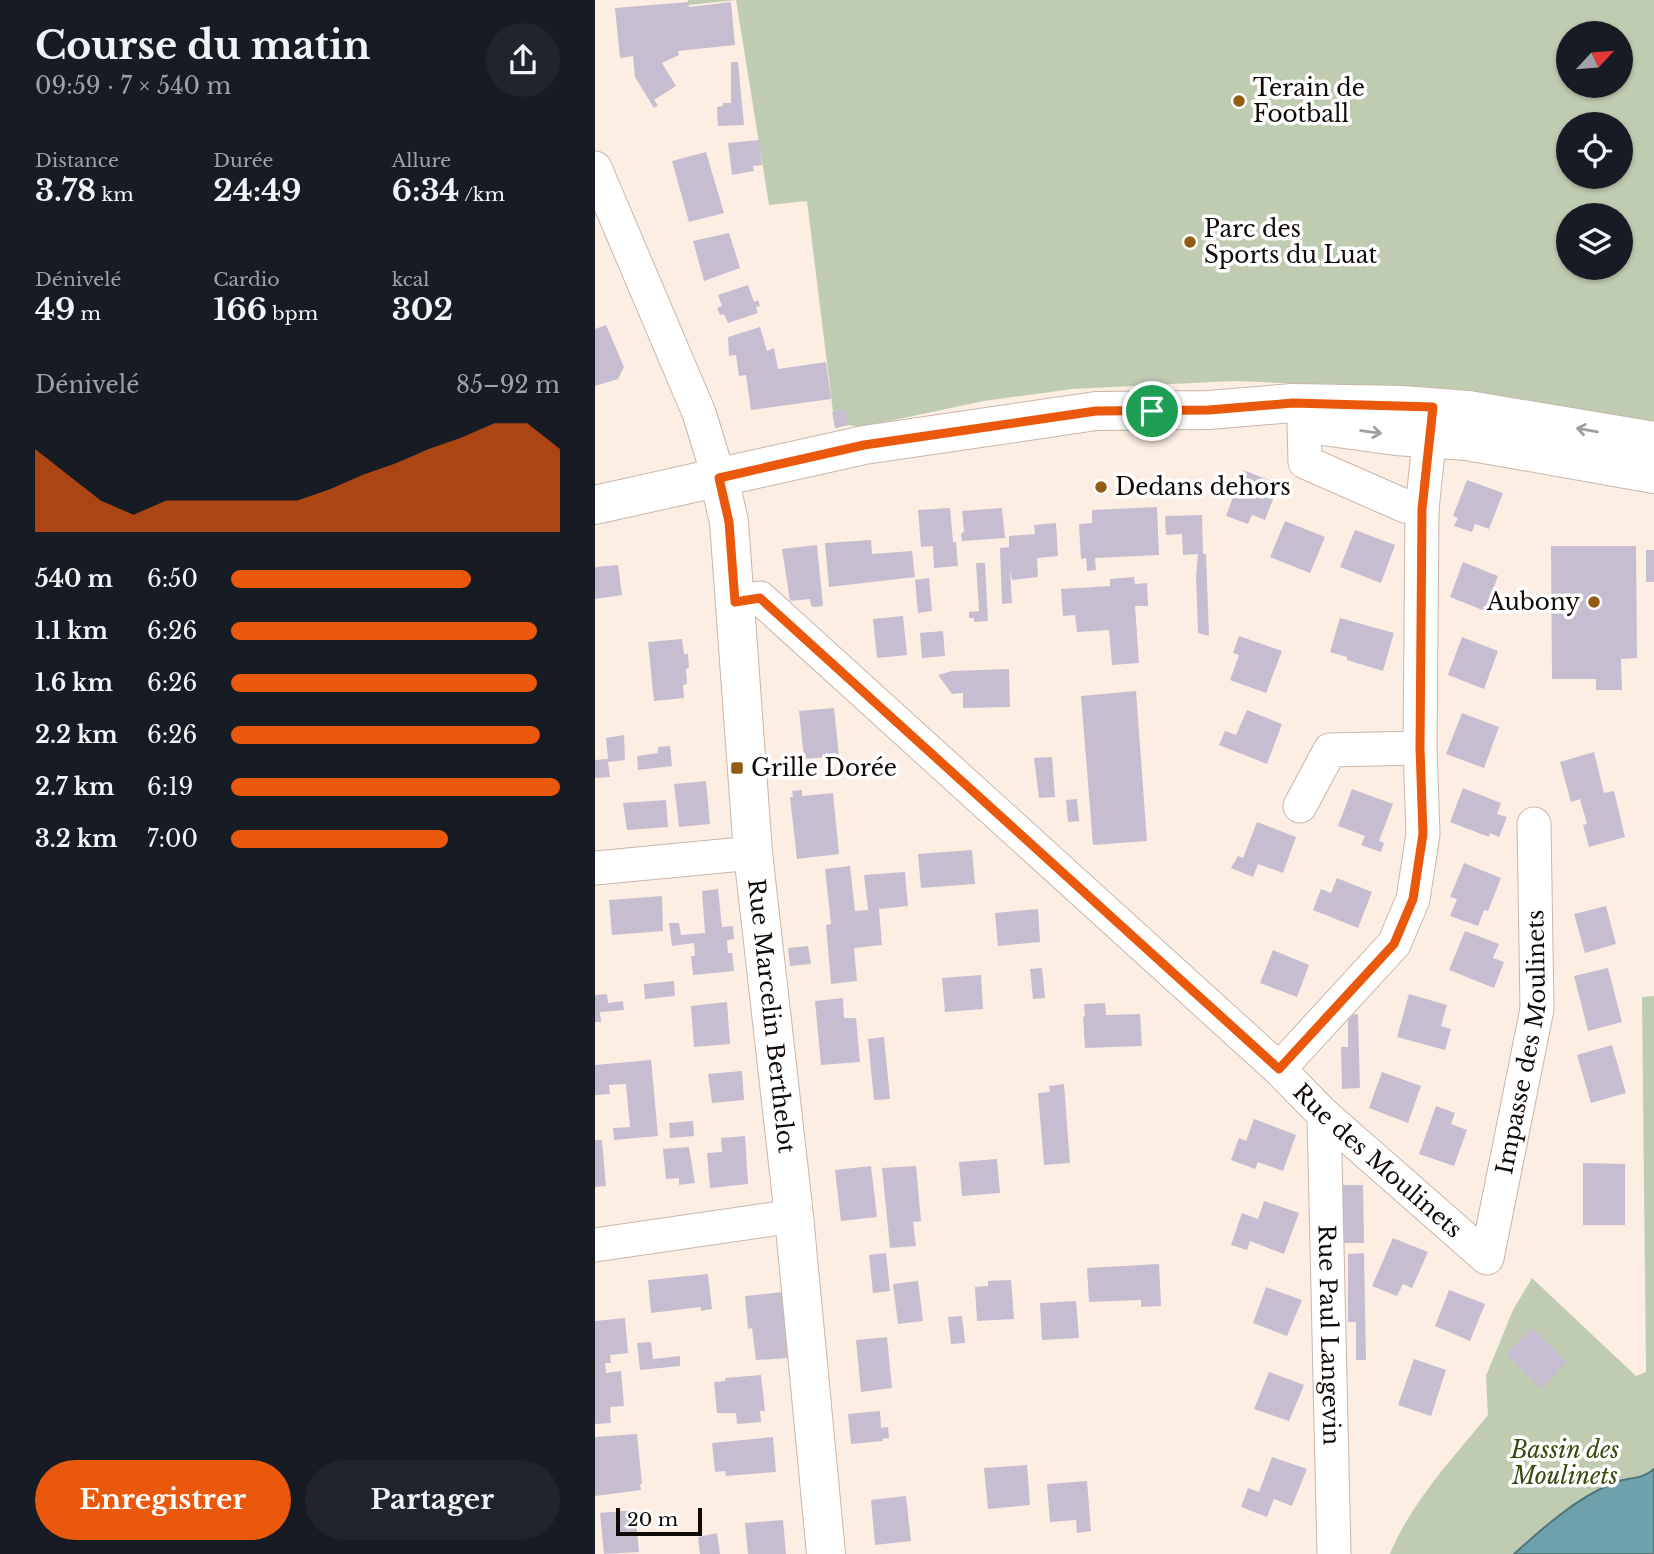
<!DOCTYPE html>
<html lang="fr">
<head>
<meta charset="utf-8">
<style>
	:root { --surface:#171b24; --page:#20242c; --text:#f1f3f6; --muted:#9ea1a6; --accent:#ea580c }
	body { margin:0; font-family:"Libre Baskerville",serif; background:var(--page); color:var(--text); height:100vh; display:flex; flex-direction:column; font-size:26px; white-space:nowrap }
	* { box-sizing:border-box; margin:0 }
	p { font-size:23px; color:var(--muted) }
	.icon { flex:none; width:38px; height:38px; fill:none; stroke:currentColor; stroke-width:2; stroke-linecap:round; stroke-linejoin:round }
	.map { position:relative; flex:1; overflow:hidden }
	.sheet { display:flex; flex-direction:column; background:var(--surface); width:595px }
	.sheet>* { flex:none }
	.needle { width:46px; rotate:64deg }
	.fabs { position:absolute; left:961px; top:21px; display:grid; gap:14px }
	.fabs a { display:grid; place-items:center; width:77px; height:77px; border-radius:50%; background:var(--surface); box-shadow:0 2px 5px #0004; font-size:35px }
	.scale { position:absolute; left:21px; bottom:18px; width:86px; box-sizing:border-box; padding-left:7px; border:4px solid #110b07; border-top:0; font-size:19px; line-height:24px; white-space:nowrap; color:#110b07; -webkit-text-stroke:5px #fff; paint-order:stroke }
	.pin { position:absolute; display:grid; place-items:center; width:60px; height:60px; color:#fff; margin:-30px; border:4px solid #fff; border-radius:50%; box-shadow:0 2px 7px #0007 }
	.round { display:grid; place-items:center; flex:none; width:74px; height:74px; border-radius:37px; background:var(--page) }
	.head { display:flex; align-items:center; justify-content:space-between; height:119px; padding:0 35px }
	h1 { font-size:38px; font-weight:800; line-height:52px }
	.metrics { display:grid; grid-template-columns:repeat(3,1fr); gap:10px; height:119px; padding:7px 35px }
	.metrics div { display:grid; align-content:center }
	.metrics b { font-size:30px; font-weight:800 }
	.metrics small { font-size:19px; font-weight:400 }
	.metrics p { font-size:19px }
	.chart { height:196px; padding:14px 35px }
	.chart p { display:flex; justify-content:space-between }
	.chart svg { width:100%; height:126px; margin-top:7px; fill:var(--accent); opacity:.7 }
	.cta { display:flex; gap:14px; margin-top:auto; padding:14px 35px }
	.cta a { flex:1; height:80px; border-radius:42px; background:var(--accent); color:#fff; font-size:28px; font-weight:800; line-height:80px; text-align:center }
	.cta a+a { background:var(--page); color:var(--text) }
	ul { padding:0 35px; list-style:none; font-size:23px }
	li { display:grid; grid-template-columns:112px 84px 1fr; align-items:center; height:52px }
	li i { height:18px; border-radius:9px; background:var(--accent) }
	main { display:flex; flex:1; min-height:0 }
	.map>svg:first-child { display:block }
	.green { fill:#c0ccb2; fill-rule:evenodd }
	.water { fill:#6ea2ac; stroke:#52757a; stroke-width:2 }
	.building { fill:#c6bed0 }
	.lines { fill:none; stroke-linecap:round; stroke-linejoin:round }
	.minor-casing { stroke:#c8b6a9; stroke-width:35 }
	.tertiary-casing { stroke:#c8b6a9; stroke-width:40 }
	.secondary-casing { stroke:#c8b6a9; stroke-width:40 }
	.minor { stroke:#fff; stroke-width:33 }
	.tertiary { stroke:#fff; stroke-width:38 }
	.secondary { stroke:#fff; stroke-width:38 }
	.oneway { stroke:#a09d9c }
	.route-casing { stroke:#fff; stroke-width:14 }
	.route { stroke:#ea580c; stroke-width:9 }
	.poi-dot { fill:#935c14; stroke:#fff; stroke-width:2.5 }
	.labels { text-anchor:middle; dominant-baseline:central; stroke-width:7; stroke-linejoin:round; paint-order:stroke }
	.poi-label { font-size:23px; fill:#110b07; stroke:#fff; text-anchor:start }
	.street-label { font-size:23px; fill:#110b07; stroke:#fff }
	.park-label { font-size:23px; font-style:italic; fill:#364b0f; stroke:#fff }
</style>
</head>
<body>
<main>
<section class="sheet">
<div class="head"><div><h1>Course du matin</h1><p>09:59 · 7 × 540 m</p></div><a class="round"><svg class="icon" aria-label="share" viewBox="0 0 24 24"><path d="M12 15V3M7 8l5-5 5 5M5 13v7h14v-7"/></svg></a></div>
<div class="metrics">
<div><p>Distance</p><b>3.78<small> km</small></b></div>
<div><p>Durée</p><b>24:49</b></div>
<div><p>Allure</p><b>6:34<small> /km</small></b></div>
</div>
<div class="metrics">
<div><p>Dénivelé</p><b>49<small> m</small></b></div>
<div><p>Cardio</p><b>166<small> bpm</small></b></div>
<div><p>kcal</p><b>302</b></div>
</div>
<div class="chart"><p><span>Dénivelé</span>85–92 m</p>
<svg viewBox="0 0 160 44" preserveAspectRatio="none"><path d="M0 44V15L10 24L20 33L30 38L40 33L50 33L60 33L70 33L80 33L90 29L100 24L110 20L120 15L130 11L140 6L150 6L160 15V44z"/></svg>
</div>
<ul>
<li><b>540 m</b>6:50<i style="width:73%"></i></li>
<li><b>1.1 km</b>6:26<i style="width:93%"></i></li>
<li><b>1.6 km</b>6:26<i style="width:93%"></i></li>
<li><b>2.2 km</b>6:26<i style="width:94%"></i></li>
<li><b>2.7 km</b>6:19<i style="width:100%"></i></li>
<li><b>3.2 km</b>7:00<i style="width:66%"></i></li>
</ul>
<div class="cta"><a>Enregistrer</a><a>Partager</a></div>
</section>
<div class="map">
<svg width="1059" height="1554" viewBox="0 0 1059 1554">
	<rect width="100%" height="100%" fill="#fdeee4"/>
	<path class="green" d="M 93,0 L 1059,0 L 1059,440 L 711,384 L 639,381 L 477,389 L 389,401 L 266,427 L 253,425 L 240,428 L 212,201 L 174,205 L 141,0 L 93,5 ZM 973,33 L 1026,33 L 1026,86 L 973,86 ZM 973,124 L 1026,124 L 1026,177 L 973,177 ZM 973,215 L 1026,215 L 1026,268 L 973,268 Z
		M 1059,996 L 1059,1554 L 795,1554 C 816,1502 858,1458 893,1415 L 891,1376 L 918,1310 L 937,1278 L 1041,1376 L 1051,1372 L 1047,997 Z"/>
	<path class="water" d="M 1059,1469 L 1059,1554 L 919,1554 C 949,1527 980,1499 1018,1483 C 1032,1477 1047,1480 1059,1469 Z"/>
	<path class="building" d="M 93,2 L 94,7 L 136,2 L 140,45 L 83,51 L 84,55 L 67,63 L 81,86 L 59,100 L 63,105 L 59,108 L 40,77 L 38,56 L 25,58 L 20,8 Z
		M 136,62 L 143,62 L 149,125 L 123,126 L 122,107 L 128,106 L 128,103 L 136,103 Z
		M 164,140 L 167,165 L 158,166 L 159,171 L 137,175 L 133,143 Z
		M 111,152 L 129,213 L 94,222 L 77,161 Z
		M 134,233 L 145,268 L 109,281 L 98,241 Z
		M 153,285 L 159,302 L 163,300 L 165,306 L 161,307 L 163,313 L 133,323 L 129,314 L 125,315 L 122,308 L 127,306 L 123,295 Z
		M 11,325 L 29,367 L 23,379 L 0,386 L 0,329 Z
		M 165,327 L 172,351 L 179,348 L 183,369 L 231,362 L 236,399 L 156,410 L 151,375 L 144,376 L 141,355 L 134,356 L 133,337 Z
		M 250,410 L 253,425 L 240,428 L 237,412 Z
		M 648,470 L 684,484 L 670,520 L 657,515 L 653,524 L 631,516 Z
		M 872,480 L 908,493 L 894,529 L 880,524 L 877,532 L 859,526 L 863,518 L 858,516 Z
		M 562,507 L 564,555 L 500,558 L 501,570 L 492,571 L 491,558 L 486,559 L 484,524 L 497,523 L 497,510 Z
		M 355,508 L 358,542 L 361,542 L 363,566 L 339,568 L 338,546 L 326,547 L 323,510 Z
		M 407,508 L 410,538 L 367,541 L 366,534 L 369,531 L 367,511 Z
		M 607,515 L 608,554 L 611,554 L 614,636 L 603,633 L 601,576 L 603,554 L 588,555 L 587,534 L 571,535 L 570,516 Z
		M 690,521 L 730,537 L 715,573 L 675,557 Z
		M 461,523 L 463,556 L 442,558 L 443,577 L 417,580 L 415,570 L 417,603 L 407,604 L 405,548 L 414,547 L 414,536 L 440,534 L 439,525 Z
		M 760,530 L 800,545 L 786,583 L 745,567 Z
		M 276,540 L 277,554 L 317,551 L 320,577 L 234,587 L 230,543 Z
		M 222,545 L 228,606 L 219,607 L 216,606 L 215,599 L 195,601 L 187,549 Z
		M 956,546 L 1041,546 L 1042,658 L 1026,659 L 1027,690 L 1001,690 L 1001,679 L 957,679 Z
		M 1051,550 L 1059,550 L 1059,582 L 1051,582 Z
		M 868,562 L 903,576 L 890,611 L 855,597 Z
		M 381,563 L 390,563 L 393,621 L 379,622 L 379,618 L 374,618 L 374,612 L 384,611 Z
		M 23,565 L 27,595 L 0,599 L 0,567 Z
		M 539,577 L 540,584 L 552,583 L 553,606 L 540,606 L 544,663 L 517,665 L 514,630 L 482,632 L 480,615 L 468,616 L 466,589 L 515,586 L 515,579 Z
		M 334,578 L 337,611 L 323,613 L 320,580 Z
		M 308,616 L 312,655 L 282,658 L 278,619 Z
		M 745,618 L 799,633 L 788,671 L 752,660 L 752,657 L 735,652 Z
		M 348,631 L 350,656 L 327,658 L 325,633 Z
		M 644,636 L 687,651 L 671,693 L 635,680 L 644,655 L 638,653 Z
		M 867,637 L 903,651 L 889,689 L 853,675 Z
		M 87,639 L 89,654 L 93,654 L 94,668 L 91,669 L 92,684 L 88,685 L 89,698 L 59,701 L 53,642 Z
		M 414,669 L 415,707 L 368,708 L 368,693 L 357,694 L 343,675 L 357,671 Z
		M 541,691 L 552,841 L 498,845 L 486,696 Z
		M 239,708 L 244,756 L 209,759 L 204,711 Z
		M 652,710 L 687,724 L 672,764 L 624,745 L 630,731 L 641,735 Z
		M 867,713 L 904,727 L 889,768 L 851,754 Z
		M 29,735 L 30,760 L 13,762 L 15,777 L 0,778 L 0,760 L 13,759 L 11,738 Z
		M 75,746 L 77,766 L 43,770 L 42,756 L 63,753 L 63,747 Z
		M 999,752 L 1009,793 L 1019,791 L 1030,837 L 994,847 L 988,825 L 992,824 L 985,799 L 976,802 L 965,762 Z
		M 457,757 L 460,797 L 444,798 L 439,758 Z
		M 111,781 L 115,824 L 84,827 L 79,784 Z
		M 868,788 L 906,803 L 902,814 L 912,817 L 904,837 L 895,833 L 894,837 L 855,822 Z
		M 757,789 L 798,804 L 784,841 L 789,843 L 786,852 L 766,845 L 770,836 L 743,826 Z
		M 207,790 L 207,796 L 238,793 L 244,854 L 202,859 L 195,797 L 198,797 L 197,791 Z
		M 482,799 L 484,821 L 473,822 L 471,800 Z
		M 71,800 L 73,827 L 32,830 L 28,803 Z
		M 662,822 L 701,837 L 688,873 L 663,864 L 658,877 L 636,868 L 643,856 L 648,858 Z
		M 377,850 L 380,884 L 326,888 L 323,854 Z
		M 869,863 L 906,878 L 893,911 L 889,910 L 883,926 L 855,916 L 862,899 L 855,897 Z
		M 255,866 L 260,911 L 273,910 L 269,875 L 310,872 L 313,906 L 284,909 L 287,945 L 259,948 L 262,981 L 236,984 L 231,925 L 236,924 L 230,869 Z
		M 742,878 L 777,892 L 763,928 L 718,910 L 726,889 L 736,893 Z
		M 123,889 L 127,927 L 138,926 L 139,939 L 132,940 L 133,953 L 137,953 L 139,971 L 98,975 L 96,956 L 100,956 L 99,943 L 77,946 L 74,923 L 84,923 L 86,935 L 110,933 L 107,891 Z
		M 67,896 L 68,931 L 17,935 L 14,900 Z
		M 1011,906 L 1021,944 L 990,953 L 979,914 Z
		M 443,909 L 445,942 L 403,946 L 400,913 Z
		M 870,931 L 904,944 L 898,958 L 909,962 L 899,988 L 854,970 Z
		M 213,946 L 216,964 L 195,966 L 193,948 Z
		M 678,950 L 714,965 L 702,997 L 665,983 Z
		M 447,968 L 450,998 L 438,999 L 435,969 Z
		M 1013,968 L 1027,1022 L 993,1031 L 979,976 Z
		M 386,975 L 388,1009 L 350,1012 L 347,978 Z
		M 79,981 L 80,996 L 50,999 L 49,984 Z
		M 12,994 L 13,1003 L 28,1001 L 29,1010 L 5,1012 L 6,1022 L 0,1022 L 0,995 Z
		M 814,994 L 852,1005 L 846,1026 L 856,1029 L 850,1050 L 802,1037 Z
		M 248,998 L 249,1018 L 261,1018 L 265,1062 L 226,1065 L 220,1001 Z
		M 132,1002 L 135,1044 L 99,1047 L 96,1006 Z
		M 510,1003 L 511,1015 L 545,1014 L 547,1046 L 490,1048 L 488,1017 L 490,1016 L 489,1004 Z
		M 763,1014 L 765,1088 L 747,1089 L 746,1047 L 753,1047 L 753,1015 Z
		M 289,1037 L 295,1099 L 279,1100 L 273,1039 Z
		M 1017,1045 L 1031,1093 L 996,1103 L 982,1055 Z
		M 56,1060 L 63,1136 L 19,1140 L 18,1128 L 35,1127 L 31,1084 L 14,1085 L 15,1094 L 0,1095 L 0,1065 Z
		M 147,1071 L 149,1100 L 117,1103 L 113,1074 Z
		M 787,1072 L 826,1086 L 813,1123 L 774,1108 Z
		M 469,1084 L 475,1163 L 449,1165 L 443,1093 L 455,1092 L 454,1086 Z
		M 841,1106 L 860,1113 L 856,1124 L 872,1130 L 859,1166 L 824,1154 Z
		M 659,1119 L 701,1135 L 688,1171 L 663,1162 L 660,1169 L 636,1160 L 644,1138 L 651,1141 Z
		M 98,1121 L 99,1136 L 75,1138 L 74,1123 Z
		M 150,1136 L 153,1184 L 115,1188 L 112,1153 L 127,1152 L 126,1138 Z
		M 0,1140 L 7,1140 L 11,1186 L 0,1187 Z
		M 94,1147 L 100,1183 L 84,1185 L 84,1178 L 71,1179 L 68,1149 Z
		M 402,1159 L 405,1193 L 367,1196 L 364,1162 Z
		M 988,1163 L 1030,1164 L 1030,1225 L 988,1225 Z
		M 276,1166 L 282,1217 L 246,1221 L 240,1170 Z
		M 321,1166 L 326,1221 L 318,1222 L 321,1246 L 295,1248 L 287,1168 Z
		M 745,1185 L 768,1185 L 769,1243 L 747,1243 Z
		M 669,1201 L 704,1213 L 689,1254 L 655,1241 L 652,1250 L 636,1245 L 647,1213 L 663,1219 Z
		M 798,1238 L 833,1252 L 817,1288 L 808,1284 L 802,1296 L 777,1286 Z
		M 291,1253 L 295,1291 L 278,1293 L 274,1255 Z
		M 769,1253 L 771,1360 L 761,1360 L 761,1322 L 753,1322 L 753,1254 Z
		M 564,1264 L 566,1306 L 546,1307 L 546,1300 L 494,1302 L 492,1268 Z
		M 113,1274 L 117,1309 L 106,1311 L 106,1307 L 56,1313 L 53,1280 Z
		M 416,1280 L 419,1319 L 382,1321 L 380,1287 L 393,1286 L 393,1281 Z
		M 323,1281 L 328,1321 L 303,1324 L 298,1284 Z
		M 671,1287 L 707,1300 L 692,1336 L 658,1323 Z
		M 854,1290 L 890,1304 L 875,1341 L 840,1326 Z
		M 187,1292 L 194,1358 L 161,1360 L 157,1328 L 153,1329 L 150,1296 Z
		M 481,1301 L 484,1338 L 447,1340 L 445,1303 Z
		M 367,1316 L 370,1343 L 356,1344 L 353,1317 Z
		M 30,1318 L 33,1353 L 15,1355 L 16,1363 L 10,1363 L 11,1373 L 26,1371 L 29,1406 L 15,1407 L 16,1423 L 0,1424 L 0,1321 Z
		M 937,1328 L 972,1362 L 946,1389 L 911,1354 Z
		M 292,1337 L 297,1388 L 266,1392 L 261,1340 Z
		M 56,1342 L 58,1359 L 85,1356 L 85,1366 L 45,1370 L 42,1343 Z
		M 819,1359 L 851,1370 L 836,1416 L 803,1405 Z
		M 674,1372 L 709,1385 L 694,1421 L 659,1409 Z
		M 166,1375 L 170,1411 L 165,1411 L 166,1422 L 142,1424 L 141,1413 L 122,1413 L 119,1382 L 130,1381 L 130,1378 Z
		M 285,1411 L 286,1428 L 293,1427 L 294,1438 L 287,1439 L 288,1441 L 256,1444 L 253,1414 Z
		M 42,1434 L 47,1484 L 45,1484 L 46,1490 L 0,1496 L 0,1437 Z
		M 178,1437 L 181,1472 L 131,1476 L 130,1471 L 120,1472 L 117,1443 Z
		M 677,1457 L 712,1469 L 697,1506 L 679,1499 L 672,1517 L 646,1507 L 653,1488 L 664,1492 Z
		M 432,1465 L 435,1505 L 393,1509 L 389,1468 Z
		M 492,1481 L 496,1531 L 482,1533 L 481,1520 L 455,1522 L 452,1484 Z
		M 311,1496 L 316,1541 L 280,1545 L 276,1500 Z
		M 40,1510 L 44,1552 L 9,1554 L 5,1513 Z
		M 188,1520 L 191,1554 L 153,1554 L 150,1523 Z
		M 122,1533 L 125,1554 L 105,1554 L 103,1537 Z"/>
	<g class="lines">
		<g class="minor-casing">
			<g id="minor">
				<path d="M 0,168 L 104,413 L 124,478"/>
				<path d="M 709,423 L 710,462 L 810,506 L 827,509"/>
				<path id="s1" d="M 140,602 L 165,598 L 684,1069 L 729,1115 L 892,1258 L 942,1009 L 939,824"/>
				<path d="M 705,806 L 735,750 L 825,748"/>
				<path d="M 0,868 L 158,853"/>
				<path d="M 684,1069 L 799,944 L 818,899 L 828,834 L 825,748 L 827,509 L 837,415"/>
				<path id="s2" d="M 729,1115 L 739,1554"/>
				<path d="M 0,1245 L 199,1216"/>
			</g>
		</g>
		<g class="tertiary-casing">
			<g id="tertiary">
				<path id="s3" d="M 124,478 L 134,522 L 158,853 L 199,1216 L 231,1554"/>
			</g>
		</g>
		<g class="secondary-casing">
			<path id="secondary" d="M 713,424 L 801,436 L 872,441 L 1059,474
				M 0,505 L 269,445 L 501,411 L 614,410 L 698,403 L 806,405 L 873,410 L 1059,441"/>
		</g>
		<use href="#minor" class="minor"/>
		<use href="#tertiary" class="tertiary"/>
		<use href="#secondary" class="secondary"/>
	</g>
	<defs><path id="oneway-shaft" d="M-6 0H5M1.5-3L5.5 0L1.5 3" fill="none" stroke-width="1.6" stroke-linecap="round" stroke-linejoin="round" transform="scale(1.75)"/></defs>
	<g class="oneway">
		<use href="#oneway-shaft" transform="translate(992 430) rotate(-170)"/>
		<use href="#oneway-shaft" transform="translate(776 432) rotate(8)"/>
	</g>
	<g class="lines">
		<g class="route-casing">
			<path id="route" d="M 698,403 L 838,407 L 827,509 L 825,748 L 828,834 L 818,899 L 799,944 L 684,1069 L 165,598 L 140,602 L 134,522 L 124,478 L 269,445 L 501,411 L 614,410 Z"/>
		</g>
		<use href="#route" class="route"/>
	</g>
	<g class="poi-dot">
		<circle cx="644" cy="101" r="7"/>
		<circle cx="595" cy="242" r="7"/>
		<circle cx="506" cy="487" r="7"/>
		<circle cx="999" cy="602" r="7"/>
		<rect x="135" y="761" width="14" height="14" rx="3.5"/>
	</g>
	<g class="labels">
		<g class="poi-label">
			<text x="658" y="88">Terain de<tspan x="658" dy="26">Football</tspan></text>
			<text x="609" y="229">Parc des<tspan x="609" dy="26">Sports du Luat</tspan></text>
			<text x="520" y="487">Dedans dehors</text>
			<text x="985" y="602" text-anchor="end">Aubony</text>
			<text x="156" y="768">Grille Dorée</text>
		</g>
		<g class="street-label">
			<text stroke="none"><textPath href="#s3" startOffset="541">Rue Marcelin Berthelot</textPath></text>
			<text stroke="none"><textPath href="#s1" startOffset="1227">Impasse des Moulinets</textPath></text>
			<text stroke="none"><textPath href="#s1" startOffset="861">Rue des Moulinets</textPath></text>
			<text stroke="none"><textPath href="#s2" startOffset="220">Rue Paul Langevin</textPath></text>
		</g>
		<g class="park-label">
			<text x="970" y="1450">Bassin des<tspan x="970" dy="26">Moulinets</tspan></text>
		</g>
	</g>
</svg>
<div class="fabs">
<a><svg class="needle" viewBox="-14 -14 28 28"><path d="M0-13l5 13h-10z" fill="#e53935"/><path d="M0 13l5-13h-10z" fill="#9ea1a6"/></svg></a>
<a><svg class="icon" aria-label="locate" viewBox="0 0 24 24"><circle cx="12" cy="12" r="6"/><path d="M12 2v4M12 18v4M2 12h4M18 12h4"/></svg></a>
<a><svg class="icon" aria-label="layers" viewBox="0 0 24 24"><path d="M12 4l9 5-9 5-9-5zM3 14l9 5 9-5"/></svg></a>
</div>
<div class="scale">20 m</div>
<div class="pin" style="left:557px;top:411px;background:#1e9e55"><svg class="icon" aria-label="arrive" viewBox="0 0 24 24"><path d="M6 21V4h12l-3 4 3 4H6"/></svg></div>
</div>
</main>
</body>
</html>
